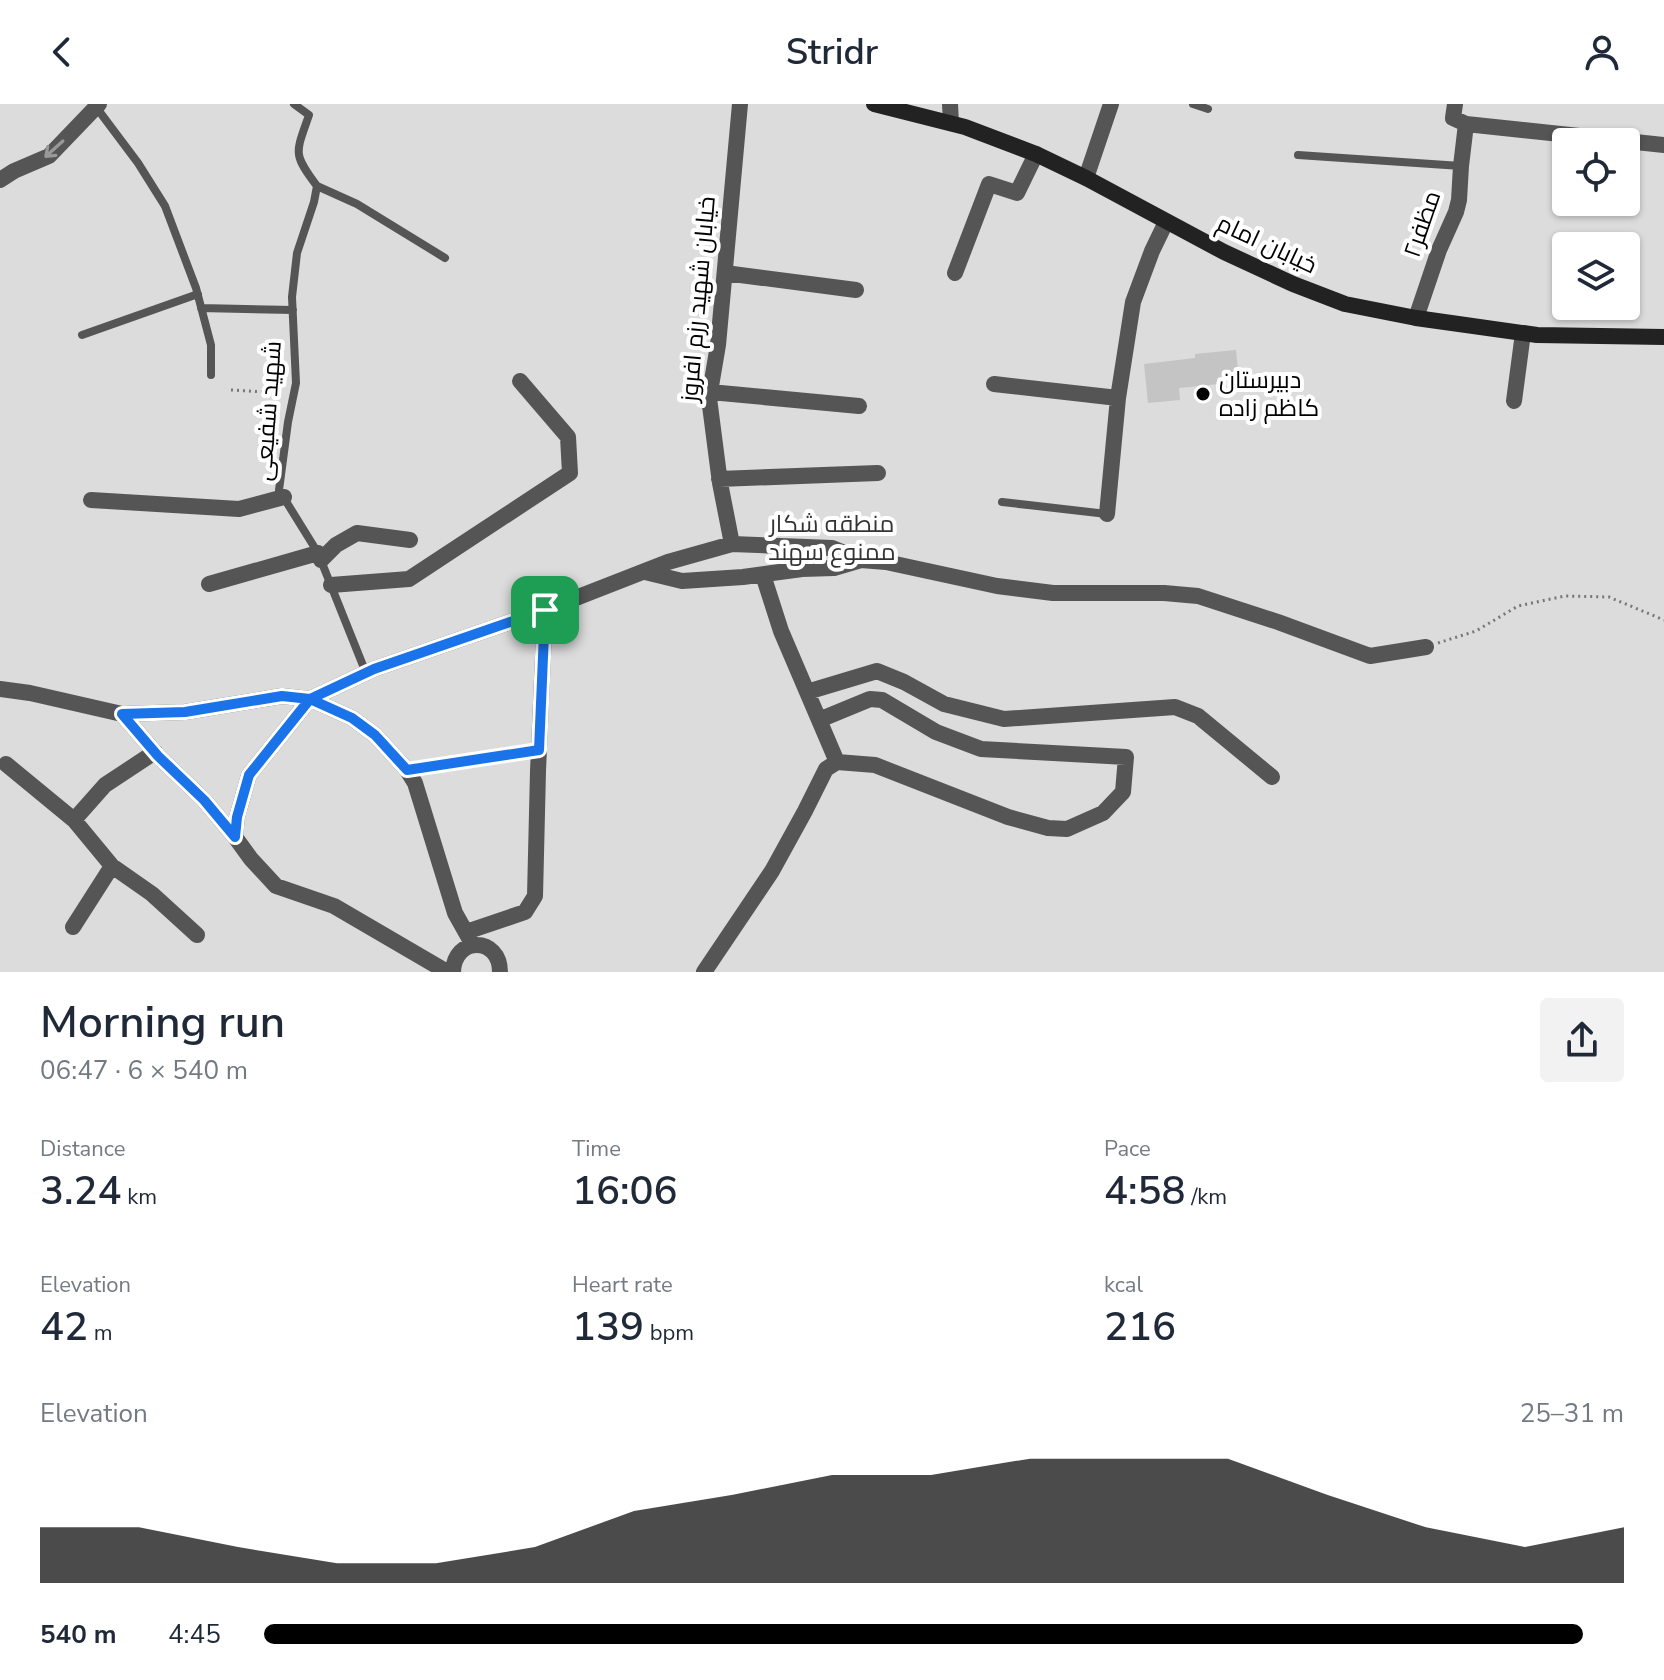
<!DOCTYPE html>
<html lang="en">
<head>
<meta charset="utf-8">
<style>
	:root { --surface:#fff; --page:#f2f2f3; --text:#1f2937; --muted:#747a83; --accent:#000 }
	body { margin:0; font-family:"Nunito Sans",Cairo,sans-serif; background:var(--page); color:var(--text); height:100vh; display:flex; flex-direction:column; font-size:30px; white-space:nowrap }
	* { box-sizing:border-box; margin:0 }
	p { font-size:26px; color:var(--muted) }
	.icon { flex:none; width:44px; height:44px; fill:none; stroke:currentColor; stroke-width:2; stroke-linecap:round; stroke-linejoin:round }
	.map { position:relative; height:868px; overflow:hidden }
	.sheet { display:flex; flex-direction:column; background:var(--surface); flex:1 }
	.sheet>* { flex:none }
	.tools { position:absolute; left:1552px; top:24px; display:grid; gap:16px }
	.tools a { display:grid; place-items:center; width:88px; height:88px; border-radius:8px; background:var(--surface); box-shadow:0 2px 6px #0004; font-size:40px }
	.pin { position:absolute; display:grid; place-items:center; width:68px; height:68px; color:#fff; margin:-34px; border-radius:16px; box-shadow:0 4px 12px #0006 }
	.round { display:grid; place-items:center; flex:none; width:84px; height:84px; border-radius:8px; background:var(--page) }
	.headline { display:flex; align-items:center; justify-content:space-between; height:136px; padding:0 40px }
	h1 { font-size:44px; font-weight:600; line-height:60px }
	.figures { display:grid; grid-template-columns:repeat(3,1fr); gap:12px; height:136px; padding:8px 40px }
	.figures div { display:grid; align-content:center }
	.figures b { font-size:40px; font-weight:600 }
	.figures small { font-size:22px; font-weight:400 }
	.figures p { font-size:22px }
	.chart { height:224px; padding:16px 40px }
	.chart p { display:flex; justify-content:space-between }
	.chart svg { width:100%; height:144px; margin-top:8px; fill:var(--accent); opacity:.7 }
	ul { padding:0 40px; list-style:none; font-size:26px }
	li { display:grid; grid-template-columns:128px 96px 1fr; align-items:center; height:60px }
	li i { height:20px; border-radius:10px; background:var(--accent) }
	header { display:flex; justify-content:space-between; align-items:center; height:104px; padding:0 40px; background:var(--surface); font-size:36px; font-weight:600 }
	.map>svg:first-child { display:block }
	.green { fill:#dcdcdc; fill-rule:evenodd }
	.building { fill:#c4c4c4 }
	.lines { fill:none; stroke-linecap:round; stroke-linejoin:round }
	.path { stroke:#777; stroke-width:3; stroke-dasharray:2 4; stroke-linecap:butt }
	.lane { stroke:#555; stroke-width:8 }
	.street { stroke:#555; stroke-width:16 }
	.secondary { stroke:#222; stroke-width:16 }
	.oneway { stroke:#999 }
	.route-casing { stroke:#fff; stroke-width:16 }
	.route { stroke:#1a73e8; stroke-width:10 }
	.poi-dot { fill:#000; stroke:#fff; stroke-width:3 }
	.labels { text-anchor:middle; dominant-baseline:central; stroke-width:8; stroke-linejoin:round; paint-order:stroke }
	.street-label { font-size:24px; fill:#000; stroke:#fff }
	.poi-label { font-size:24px; fill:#000; stroke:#fff; text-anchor:start }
	.park-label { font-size:24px; fill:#333; stroke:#fff }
</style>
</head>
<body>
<header><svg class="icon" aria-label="back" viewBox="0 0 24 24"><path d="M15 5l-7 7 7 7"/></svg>Stridr<svg class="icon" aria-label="person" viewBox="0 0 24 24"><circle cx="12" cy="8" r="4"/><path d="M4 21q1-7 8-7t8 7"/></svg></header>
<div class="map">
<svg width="1664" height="868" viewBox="0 0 1664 868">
	<rect width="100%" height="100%" fill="#fff"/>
	<path class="green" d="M 0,0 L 1664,0 L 1664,868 L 0,868 ZM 1566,38 L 1626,38 L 1626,98 L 1566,98 ZM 1566,142 L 1626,142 L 1626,202 L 1566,202 Z"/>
	<path class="building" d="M 1236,246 L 1239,278 L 1179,284 L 1180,296 L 1148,299 L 1144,260 L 1195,254 L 1195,250 Z"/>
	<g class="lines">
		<path class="path" d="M 231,286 L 282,289
			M 1438,539 L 1476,527 L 1518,502 L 1565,492 L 1609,493 L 1664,516"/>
		<path class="lane" d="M 294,0 L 309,11 C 296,49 292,49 317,82 L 314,98 L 297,149 L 292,193 L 296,279 L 288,318 L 279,386 L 318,449 L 366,569
			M 1193,0 L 1208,5
			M 96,3 L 138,59 L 165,102 L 196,184 L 211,241 L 211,271
			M 1298,51 L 1461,62
			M 317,82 L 357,100 L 445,154
			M 201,204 L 293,206
			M 82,231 L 198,190
			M 1002,398 L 1107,410
			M 407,666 L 539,646"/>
		<path class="street" d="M 950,0 L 951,19
			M 1466,20 L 1664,41
			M 1086,74 L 1111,0
			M 0,76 L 14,67 L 49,52 L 99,0
			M 725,169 L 856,186
			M 955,169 L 989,80 L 1017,89 L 1036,50
			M 1416,214 L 1439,146 L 1456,108 L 1459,96 L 1461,62 L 1466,20 L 1453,14 L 1455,0
			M 994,280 L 1118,294
			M 710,288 L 859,302
			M 1514,297 L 1523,229
			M 719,375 L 878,369
			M 91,396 L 239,405 L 284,393
			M 1107,410 L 1118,294 L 1133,198 L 1152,147 L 1166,118
			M 732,440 L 720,379 L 709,294 L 718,241 L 740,0
			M 321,456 L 336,441 L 357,429 L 410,436
			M 645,468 L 682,477 L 743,473 L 802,465 L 834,464 L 861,456
			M 763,471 L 781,527 L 837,658
			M 209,480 L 318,449
			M 331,481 L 409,475 L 570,369 L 568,333 L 520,277
			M 0,585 L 30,589 L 122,610 L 185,608 L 282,592 L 310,595 L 352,614 L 375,631 L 407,666 L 415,679 L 455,809 L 473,841
			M 807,588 L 877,567 L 904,578 L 944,600 L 1004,615 L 1175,603 L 1198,612 L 1272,673
			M 122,610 L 158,652 L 204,696 L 235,733
			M 6,660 L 74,716
			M 112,762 L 152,790 L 197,831
			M 73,823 L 112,762 L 74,716 L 105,681 L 155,648
			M 466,828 L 525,808 L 535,792 L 538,667 L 545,506
			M 447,868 L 334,802 L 276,782 L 251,755 L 235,733 L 237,713 L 249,671 L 310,595 L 374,565 L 545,506 L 668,458 L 732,440 L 832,444 L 861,456 L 886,458 L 997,482 L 1053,489 L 1164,489 L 1198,492 L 1278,518 L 1370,552 L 1426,543
			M 453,868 C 454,832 500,832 500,868
			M 704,868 L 772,767 L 805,707 L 826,665 L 837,658 L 875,661 L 1008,713 L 1048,724 L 1067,725 L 1103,709 L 1123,688 L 1126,653 L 981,645 L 936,628 L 882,596 L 870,595 L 819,616"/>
		<path class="secondary" d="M 874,0 L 965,23 L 1036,50 L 1086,74 L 1224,148 L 1293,180 L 1345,200 L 1416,214 L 1537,231 L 1664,233"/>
	</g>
	<defs><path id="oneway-shaft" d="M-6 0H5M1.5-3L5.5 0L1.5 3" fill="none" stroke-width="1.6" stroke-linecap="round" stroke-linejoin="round" transform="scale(2)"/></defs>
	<use class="oneway" href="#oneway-shaft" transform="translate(54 45) rotate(138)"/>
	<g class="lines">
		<g class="route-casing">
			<path id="route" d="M 545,506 L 374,565 L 310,595 L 282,592 L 185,608 L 122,610 L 158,652 L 204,696 L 235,733 L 237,713 L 249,671 L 310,595 L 352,614 L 375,631 L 407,666 L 539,646 L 545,506"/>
		</g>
		<use href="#route" class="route"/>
	</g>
	<circle class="poi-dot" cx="1203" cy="290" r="8"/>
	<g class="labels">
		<g class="street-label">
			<text transform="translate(1422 120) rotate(-71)">مظفر۲</text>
			<text transform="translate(1267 140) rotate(25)">خیابان امام</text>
			<text transform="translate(698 195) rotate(-85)">خیابان شهید رزم افروز</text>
			<text transform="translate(268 307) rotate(-86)">شهید شفیعی</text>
		</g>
		<g class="poi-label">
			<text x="1219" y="276">دبیرستان<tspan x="1219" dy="28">کاظم زاده</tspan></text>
		</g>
		<g class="park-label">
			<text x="832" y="420">منطقه شکار<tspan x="832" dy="28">ممنوع سهند</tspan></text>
		</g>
	</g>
</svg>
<div class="tools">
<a><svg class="icon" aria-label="locate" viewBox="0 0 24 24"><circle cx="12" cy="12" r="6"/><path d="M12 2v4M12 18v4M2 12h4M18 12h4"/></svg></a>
<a><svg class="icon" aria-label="layers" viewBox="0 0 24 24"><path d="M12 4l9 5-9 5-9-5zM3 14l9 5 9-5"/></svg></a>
</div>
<div class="pin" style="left:545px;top:506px;background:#1e9e55"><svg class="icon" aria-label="arrive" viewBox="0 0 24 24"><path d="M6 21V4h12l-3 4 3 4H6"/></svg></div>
</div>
<section class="sheet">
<div class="headline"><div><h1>Morning run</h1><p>06:47 · 6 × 540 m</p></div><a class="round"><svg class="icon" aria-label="share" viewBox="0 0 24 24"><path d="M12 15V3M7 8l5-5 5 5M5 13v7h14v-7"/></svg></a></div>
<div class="figures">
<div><p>Distance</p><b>3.24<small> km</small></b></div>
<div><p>Time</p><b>16:06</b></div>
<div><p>Pace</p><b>4:58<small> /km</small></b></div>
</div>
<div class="figures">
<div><p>Elevation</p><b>42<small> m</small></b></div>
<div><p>Heart rate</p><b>139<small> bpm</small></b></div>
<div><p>kcal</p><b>216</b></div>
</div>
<div class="chart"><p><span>Elevation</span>25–31 m</p>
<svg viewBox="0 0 160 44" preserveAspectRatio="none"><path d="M0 44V27L10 27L20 33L30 38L40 38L50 33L60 22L70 17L80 11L90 11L100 6L110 6L120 6L130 17L140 27L150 33L160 27V44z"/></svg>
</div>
<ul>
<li><b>540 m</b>4:45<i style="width:97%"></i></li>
</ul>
</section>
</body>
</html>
